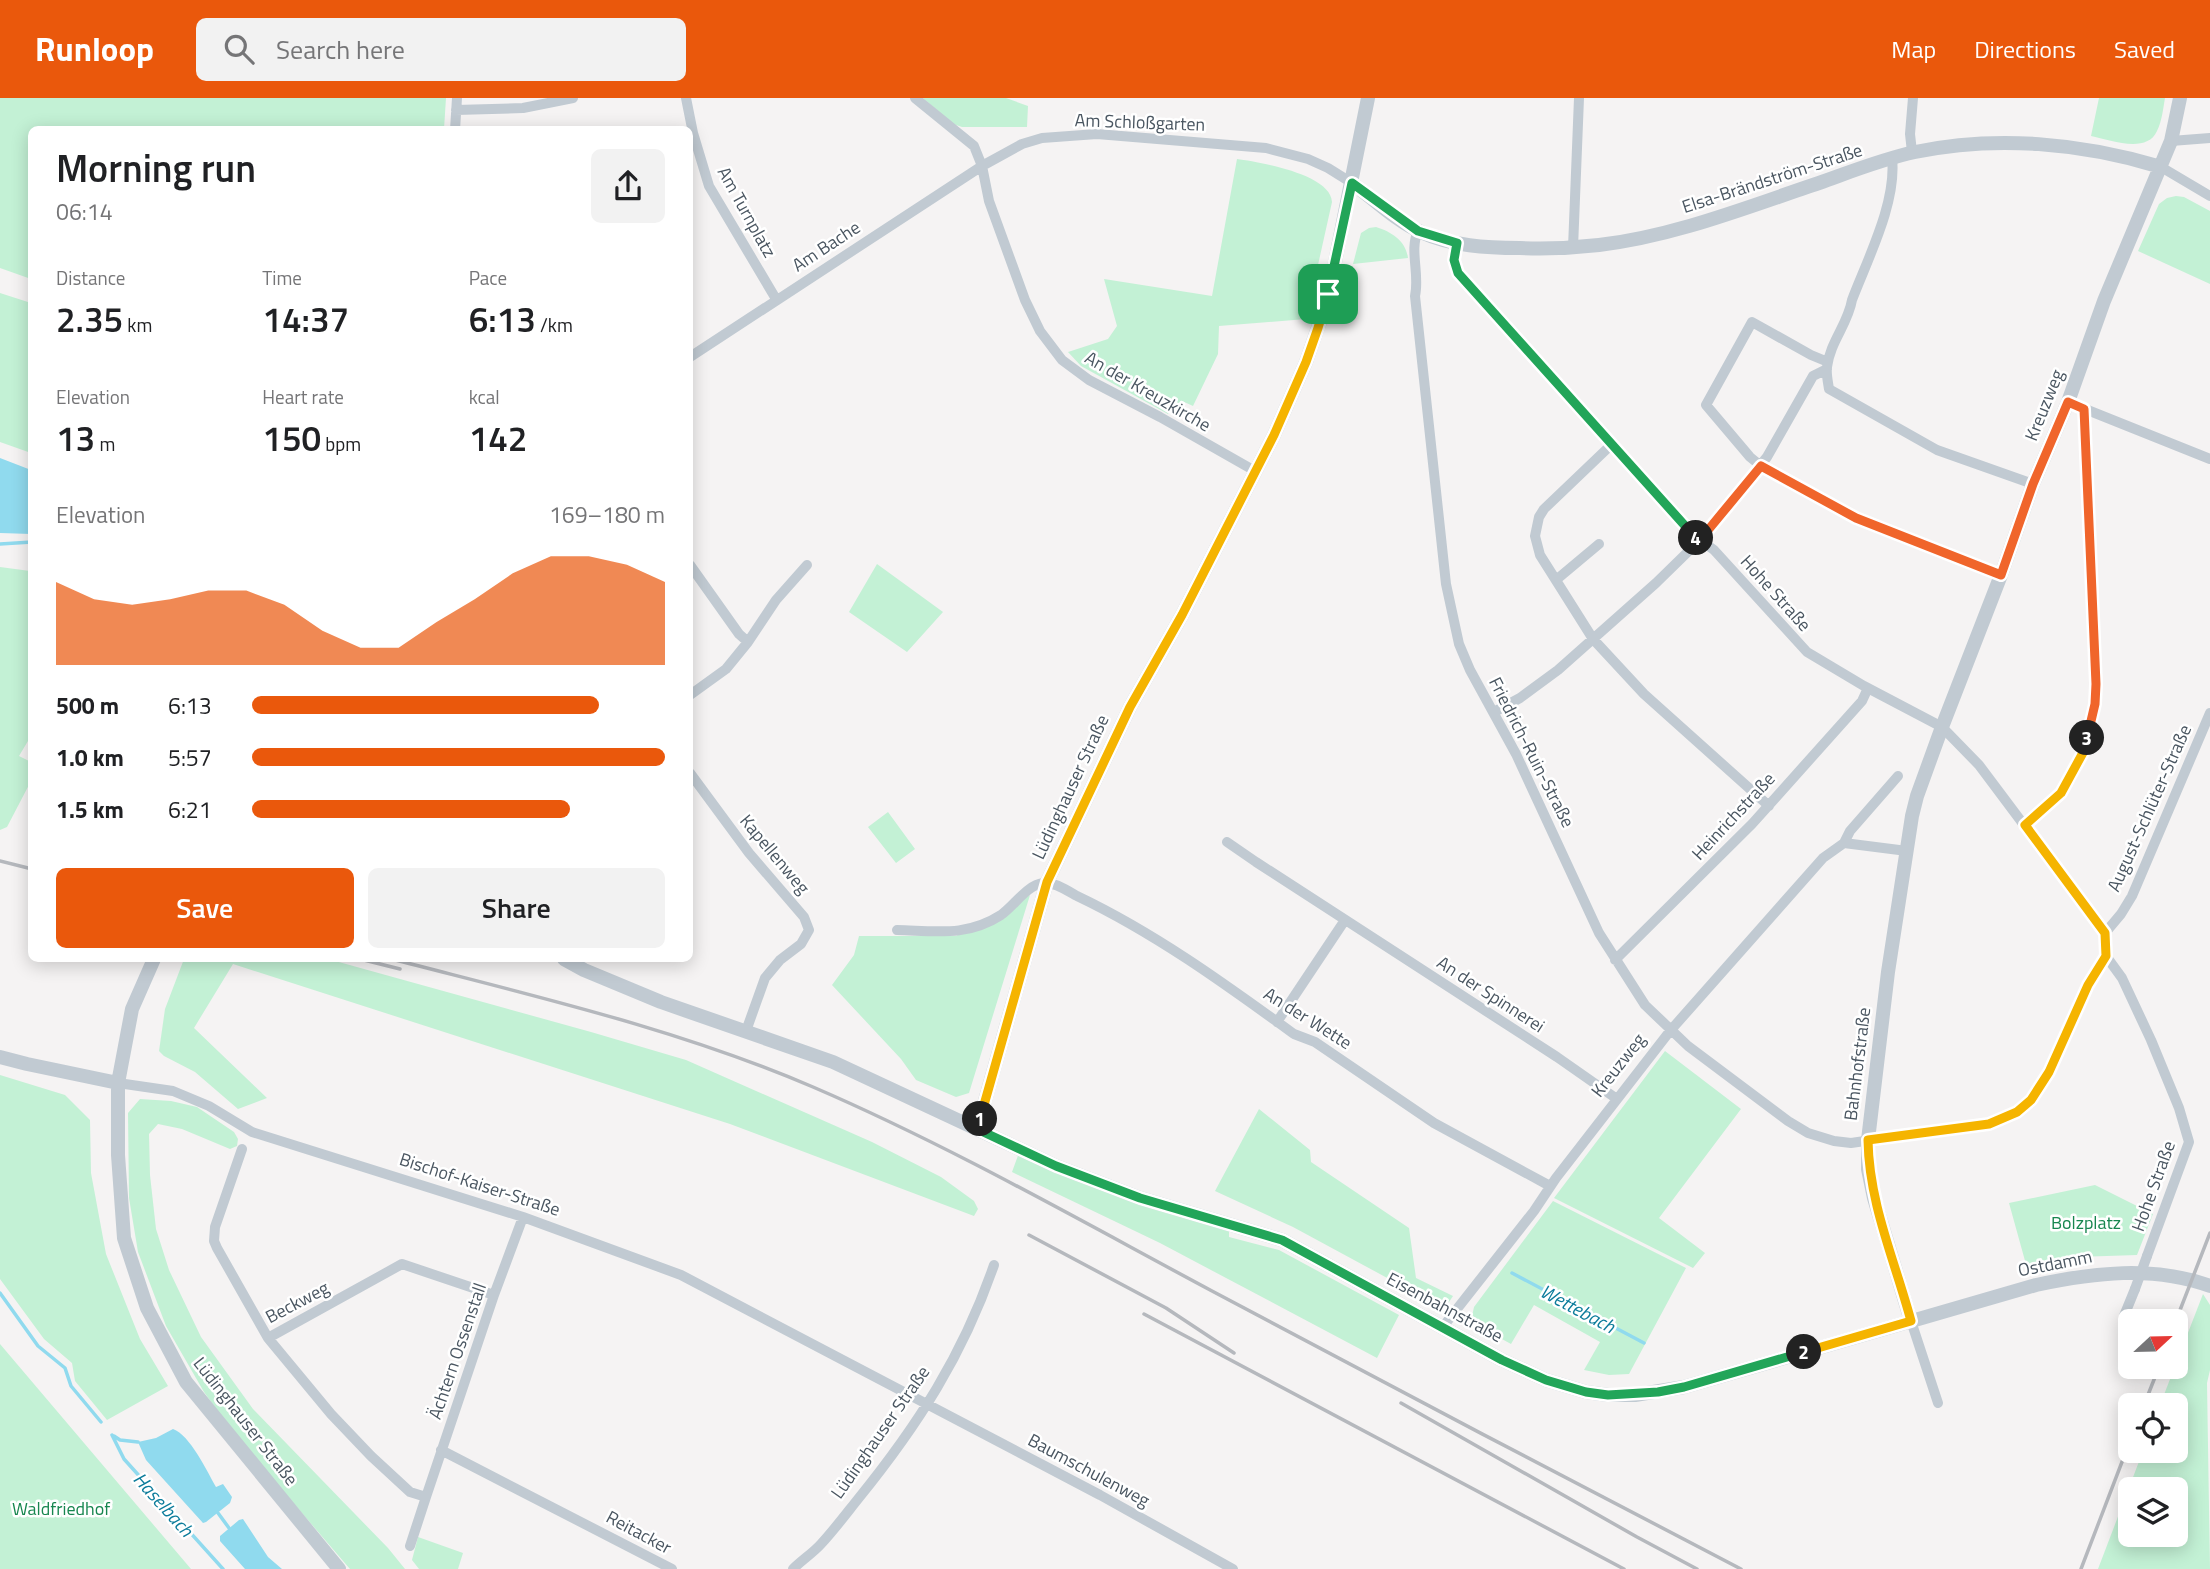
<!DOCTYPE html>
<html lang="en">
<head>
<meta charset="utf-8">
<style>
	:root { --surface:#fff; --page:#f2f2f2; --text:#202124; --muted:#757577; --accent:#ea580c }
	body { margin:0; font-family:"Titillium Web",sans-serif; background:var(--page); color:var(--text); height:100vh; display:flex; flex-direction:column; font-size:26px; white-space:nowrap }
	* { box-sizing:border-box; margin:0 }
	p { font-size:23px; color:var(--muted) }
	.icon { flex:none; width:38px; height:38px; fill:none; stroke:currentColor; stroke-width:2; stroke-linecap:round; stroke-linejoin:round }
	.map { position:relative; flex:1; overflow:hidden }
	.side { position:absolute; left:28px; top:28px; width:665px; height:836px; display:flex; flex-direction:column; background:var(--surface); border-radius:10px; box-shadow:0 4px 18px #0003 }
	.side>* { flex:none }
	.needle { width:46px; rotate:68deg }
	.buttons { position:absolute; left:2118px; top:1211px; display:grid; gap:14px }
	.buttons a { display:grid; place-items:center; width:70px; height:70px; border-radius:10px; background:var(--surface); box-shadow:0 4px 18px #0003; font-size:35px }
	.pin { position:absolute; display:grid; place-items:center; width:60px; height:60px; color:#fff; margin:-30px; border-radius:14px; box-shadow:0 4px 10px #0006 }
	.km { position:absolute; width:35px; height:35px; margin:-18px; border-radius:50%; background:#222; color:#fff; font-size:19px; line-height:35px; text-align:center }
	.round { display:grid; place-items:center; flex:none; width:74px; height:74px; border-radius:10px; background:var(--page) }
	.overview { display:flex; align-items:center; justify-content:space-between; height:119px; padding:0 28px }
	h1 { font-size:38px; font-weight:600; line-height:52px }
	.stats { display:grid; grid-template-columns:repeat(3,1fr); gap:10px; height:119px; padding:7px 28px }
	.stats div { display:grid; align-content:center }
	.stats b { font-size:35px; font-weight:600 }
	.stats small { font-size:19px; font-weight:400 }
	.stats p { font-size:19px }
	.chart { height:196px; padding:14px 28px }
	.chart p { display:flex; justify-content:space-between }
	.chart svg { width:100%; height:126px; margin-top:7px; fill:var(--accent); opacity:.7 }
	.primary-button { display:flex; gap:14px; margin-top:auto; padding:14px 28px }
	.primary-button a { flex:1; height:80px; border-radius:10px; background:var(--accent); color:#fff; font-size:28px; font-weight:600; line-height:80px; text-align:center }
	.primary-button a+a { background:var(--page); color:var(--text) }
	ul { padding:0 28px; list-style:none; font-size:23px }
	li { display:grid; grid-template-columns:112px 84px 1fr; align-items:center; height:52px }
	li i { height:18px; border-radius:9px; background:var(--accent) }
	header { display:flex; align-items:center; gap:42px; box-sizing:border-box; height:98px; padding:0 35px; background:var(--accent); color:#fff }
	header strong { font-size:33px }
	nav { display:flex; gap:38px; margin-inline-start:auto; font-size:24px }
	.search { width:490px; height:63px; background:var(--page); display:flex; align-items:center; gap:18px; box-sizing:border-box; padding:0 24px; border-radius:10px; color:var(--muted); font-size:26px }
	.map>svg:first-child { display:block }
	.green { fill:#c3f1d5; fill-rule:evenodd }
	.water { fill:#90daee }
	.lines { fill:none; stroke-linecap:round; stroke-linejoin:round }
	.stream { stroke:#90daee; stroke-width:3.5 }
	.minor { stroke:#c1cad2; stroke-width:10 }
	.tertiary { stroke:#c1cad2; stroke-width:14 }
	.rail { stroke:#b5b8bd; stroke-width:3.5 }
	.minor-bridge { stroke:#c1cad2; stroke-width:10 }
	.split-1-casing { stroke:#fff; stroke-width:14 }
	.split-2-casing { stroke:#fff; stroke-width:14 }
	.split-3-casing { stroke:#fff; stroke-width:14 }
	.split-4-casing { stroke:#fff; stroke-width:14 }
	.split-5-casing { stroke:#fff; stroke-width:14 }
	.split-1 { stroke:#f5b400; stroke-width:9 }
	.split-2 { stroke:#22a559; stroke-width:9 }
	.split-3 { stroke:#f5b400; stroke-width:9 }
	.split-4 { stroke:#f0652b; stroke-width:9 }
	.split-5 { stroke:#22a559; stroke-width:9 }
	.labels { text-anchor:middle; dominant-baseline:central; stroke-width:5; stroke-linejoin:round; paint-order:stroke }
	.street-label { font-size:18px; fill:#4a5661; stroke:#fff }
	.park-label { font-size:18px; fill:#17864f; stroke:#fff }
	.water-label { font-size:19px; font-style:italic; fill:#0c7c9b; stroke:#fff }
</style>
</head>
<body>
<header>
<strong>Runloop</strong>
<div class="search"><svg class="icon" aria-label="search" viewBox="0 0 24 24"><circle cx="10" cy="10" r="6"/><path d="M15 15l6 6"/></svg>Search here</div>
<nav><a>Map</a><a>Directions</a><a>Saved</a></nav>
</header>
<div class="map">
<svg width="2210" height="1471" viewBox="0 0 2210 1471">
	<rect width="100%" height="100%" fill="#f5f3f3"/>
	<path class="green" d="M 0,0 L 446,0 L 444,31 L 32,32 L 31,181 L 0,170 Z
		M 923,0 L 1006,0 L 1028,8 L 1027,29 L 962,29 L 953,26 Z
		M 2099,0 L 2165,0 C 2163,11 2162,23 2157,33 C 2147,56 2110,42 2091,38 Z
		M 1237,61 C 1259,64 1331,76 1332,104 L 1306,221 L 1219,228 L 1218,256 L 1193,308 L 1182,303 L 1177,312 L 1172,310 L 1168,316 L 1081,268 L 1068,254 L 1108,241 L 1117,228 L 1104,181 L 1212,198 Z
		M 2176,98 L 2184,99 L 2210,113 L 2210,186 L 2138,153 L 2159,106 L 2167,100 Z
		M 1376,129 C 1392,134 1406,143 1408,160 L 1353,166 L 1361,135 L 1369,130 Z
		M 0,195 L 31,205 L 31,355 L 0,344 Z
		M 877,466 L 943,514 L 907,554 L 849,514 Z
		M 0,469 L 30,473 L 32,476 L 31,638 L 19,658 L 31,664 L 31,683 L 7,729 L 0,732 Z
		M 888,714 L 915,751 L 896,765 L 868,729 Z
		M 1030,797 L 969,995 L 956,999 L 916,982 L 901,961 L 832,887 L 854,857 L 859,838 L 956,838 Z
		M 184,861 L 328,861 L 591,934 L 686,962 L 872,1044 L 941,1079 L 974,1103 L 978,1111 L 974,1118 L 730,1026 L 233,866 L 194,930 L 267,1000 L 238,1011 L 195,974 L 164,958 L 159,953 L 165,911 Z
		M 1665,953 L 1741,1011 L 1659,1120 L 1705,1155 L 1693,1170 L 1554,1100 Z
		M 0,977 L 65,997 L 90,1022 L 91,1075 L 106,1156 L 140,1241 L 168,1288 L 107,1322 L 75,1283 L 72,1265 L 44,1241 L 0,1181 Z
		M 140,1001 L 171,1003 L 197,1009 L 234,1034 L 238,1041 L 237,1048 L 230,1051 L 182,1031 L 158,1026 L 149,1036 L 150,1077 L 156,1131 L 169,1172 L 201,1239 L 253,1311 L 388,1450 L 405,1471 L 350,1471 L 234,1336 L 204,1294 L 166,1228 L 138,1154 L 129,1100 L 128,1015 Z
		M 1259,1011 L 1310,1052 L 1311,1064 L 1409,1130 L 1416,1180 L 1453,1198 L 1449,1204 L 1439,1208 L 1293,1129 L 1215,1093 Z
		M 1020,1052 L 1229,1127 L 1229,1139 L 1279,1152 L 1399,1217 L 1377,1260 L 1160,1145 L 1012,1074 Z
		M 2095,1087 L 2153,1116 L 2137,1157 L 2076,1159 L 2027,1170 L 2009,1105 Z
		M 1553,1103 L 1686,1170 L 1629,1276 L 1609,1277 L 1584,1272 L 1600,1244 L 1534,1207 L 1511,1246 L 1480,1229 L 1472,1218 L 1474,1209 Z
		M 2203,1196 L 2210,1207 L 2210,1272 L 2207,1285 L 2210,1471 L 2098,1471 L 2143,1353 L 2175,1353 L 2175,1307 L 2160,1307 ZM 2130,1391 L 2175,1391 L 2175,1437 L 2130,1437 Z
		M 0,1246 L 191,1471 L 0,1471 Z
		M 418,1439 L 463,1455 L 458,1471 L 419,1471 L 412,1462 Z"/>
	<path class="water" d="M 0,360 L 31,372 L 31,436 L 0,435 Z
		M 173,1331 C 190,1337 207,1373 216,1389 L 223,1386 L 232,1399 L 230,1405 L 206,1424 L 203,1425 L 146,1362 L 138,1344 L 156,1340 Z
		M 243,1421 L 268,1459 L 282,1471 L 245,1471 L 220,1443 L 220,1438 L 239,1422 Z"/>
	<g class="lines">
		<path class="stream" d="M 0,446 L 32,444
			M 1512,1175 L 1644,1245
			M 0,1195 L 38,1248 L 65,1270 L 71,1288 L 101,1324
			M 112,1337 L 124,1361 L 223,1471
			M 114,1338 L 120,1342 L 138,1344
			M 218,1415 L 229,1430"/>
		<path class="minor" d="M 686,0 L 693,35 L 709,88 L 776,201
			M 915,0 L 974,48 L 982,68 L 989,103 L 1025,202 L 1040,233 L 1062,262 L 1089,282 L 1160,319 L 1255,373
			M 456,12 L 523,10 L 573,0
			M 455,32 L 457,0
			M 2171,43 L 2210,40
			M 1912,54 L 1910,36 L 1913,0
			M 1892,60 C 1897,104 1868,160 1852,202 C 1848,226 1830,244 1827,269 C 1826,276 1828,284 1829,291 L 1937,352 L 2033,386
			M 2161,69 L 2210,98
			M 1418,133 C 1409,152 1420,176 1415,198 L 1446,486 L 1459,546 L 1470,572 L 1516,656 L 1599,835 L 1645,907 L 1688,948 L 1788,1023 L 1808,1035 L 1834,1043 L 1851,1045 L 1989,1025 L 2017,1014 L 2031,1002 L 2049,974 L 2088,887 L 2106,858 L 2105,835 L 2121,816 L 2132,798 L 2210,615
			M 1457,145 L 1454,162 L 1458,175 L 1688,433 L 1714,452 L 1807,554 L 1864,588 L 1942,629 L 1979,667 L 2105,835
			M 1573,150 L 1579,0
			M 690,259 L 982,68 L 1022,46 L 1042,40 L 1097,36 L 1266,50 L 1308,61 L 1328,70 L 1352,85
			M 1828,264 L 1811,257 L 1752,224 L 1706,307 L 1750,359 L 1761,368 L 1856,420 L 2001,477
			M 2080,309 L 2210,361
			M 1611,347 L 1544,411 L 1539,419 L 1535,438 L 1540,457 L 1593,541 L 1644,596 L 1769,708
			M 690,467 L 739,536 L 748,544 L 726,571 L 690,597
			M 1556,482 L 1599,446
			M 748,544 L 776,502 L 807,467
			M 1494,614 L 1520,600 L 1558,572 L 1656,485 L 1699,443 L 1767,359 L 1813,278 L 1827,271
			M 690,675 L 749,755 L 804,819 L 809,832 L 801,846 L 780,862 L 765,880 L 746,933
			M 2025,727 C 2036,716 2053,707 2062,694 C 2084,665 2094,622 2097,586 L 2084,311
			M 1227,744 L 1256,764 L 1557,959 L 1617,1001
			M 1844,745 L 1907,753
			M 897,832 C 936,833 967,839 1001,817 C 1014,808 1027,787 1043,785 C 1053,783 1068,793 1077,798 C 1155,835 1225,886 1294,936 L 1315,944 L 1434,1025 L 1550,1088
			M 2106,858 L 2122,880 L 2151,942 L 2179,1010 L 2189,1044 L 2147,1158
			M 1615,862 L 1752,726 L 1862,603 L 1868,590
			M 1277,924 L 1345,822
			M 118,985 L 173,993 L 209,1008 L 252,1034 L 523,1119 L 681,1177 L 1100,1397 L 1233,1471
			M 242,1051 L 215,1129 L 214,1143 L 217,1150 L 268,1240 L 331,1316 L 371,1358 L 410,1394 L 426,1399 L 494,1197 L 523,1119
			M 2124,1218 L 2135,1191
			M 1911,1223 L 1938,1305
			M 1442,1230 L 1534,1113 L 1556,1080 L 1670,933 L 1823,760 L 1844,745 L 1850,733 L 1898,678
			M 268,1240 L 402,1166 L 494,1197
			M 441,1352 L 672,1471
			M 410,1448 L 426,1399
			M 793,1471 C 802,1462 813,1455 821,1446 C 834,1432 846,1416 858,1401 C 918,1327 963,1257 994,1167"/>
		<path class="tertiary" d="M 1352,85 C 1374,101 1396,123 1421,134 C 1452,148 1486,150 1520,150 C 1546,151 1573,150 1599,147 C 1675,138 1747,109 1819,85 C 1850,74 1882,61 1915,54 C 1996,37 2082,45 2161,69
			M 154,861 L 132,911 L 118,985 L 118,1057 L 124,1140 L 147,1210 L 186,1284 L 339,1471
			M 564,861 L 584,872 L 661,904 L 833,964 L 1056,1068 L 1140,1100 L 1282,1142 L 1502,1262 L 1546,1282 L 1586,1294 L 1608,1297 L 1635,1297 L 1684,1289 L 2036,1187 C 2093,1175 2153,1167 2210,1188
			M 0,959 L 27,966 L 118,985
			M 977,1031 L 1047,784 L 1130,609 L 1182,517 L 1274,337 L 1306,264 L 1321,221 L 1332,179 L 1368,0
			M 1911,1223 L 1874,1100 L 1868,1071 L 1868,1042 L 1888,874 L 1912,718 L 1917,698 L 1942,629 L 2001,477 L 2033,386 L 2068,304 L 2104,203 L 2171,43 L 2180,0"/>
		<path class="rail" d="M 0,763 L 32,771
			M 360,861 L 400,871
			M 392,861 C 534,898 678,931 813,989 C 950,1048 1081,1123 1212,1193 C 1388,1287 1564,1379 1741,1471
			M 1029,1137 L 1166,1210 L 1234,1255
			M 1144,1216 L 1624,1471
			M 2175,1225 L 2210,1135
			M 1401,1305 L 1637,1439 L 1697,1471
			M 2144,1307 L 2159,1269
			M 2081,1471 L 2130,1343"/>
		<path class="minor-bridge" d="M 2135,1191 L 2147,1158"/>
	</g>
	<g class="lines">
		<g class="split-1-casing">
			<path id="split-1" d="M 980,1021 L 1047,784 L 1130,609 L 1182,517 L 1274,337 L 1306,264 L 1318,230 L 1328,196"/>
		</g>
		<g class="split-2-casing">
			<path id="split-2" d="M 980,1021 L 977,1031 L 1056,1068 L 1140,1100 L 1282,1142 L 1502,1262 L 1546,1282 L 1586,1294 L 1608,1297 L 1658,1294 L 1684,1289 L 1804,1254"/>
		</g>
		<g class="split-3-casing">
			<path id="split-3" d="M 1804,1254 L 1911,1223 C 1895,1163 1869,1106 1868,1042 L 1989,1026 L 2017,1014 L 2031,1002 L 2049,974 L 2088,887 L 2106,858 L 2105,835 L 2025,727 L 2061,695 L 2085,651 L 2087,640"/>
		</g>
		<g class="split-4-casing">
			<path id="split-4" d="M 1696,440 L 1699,443 L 1761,368 L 1856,420 L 2001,477 L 2033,386 L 2068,304 L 2084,311 L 2096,586 L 2095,606 L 2087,640"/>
		</g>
		<g class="split-5-casing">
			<path id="split-5" d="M 1328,196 L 1352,85 L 1418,133 L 1457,145 L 1454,162 L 1458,175 L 1696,440"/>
		</g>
		<use href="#split-1" class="split-1"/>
		<use href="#split-2" class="split-2"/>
		<use href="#split-3" class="split-3"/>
		<use href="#split-4" class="split-4"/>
		<use href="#split-5" class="split-5"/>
	</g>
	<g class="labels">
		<g class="street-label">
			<text transform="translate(1140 24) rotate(2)">Am Schloßgarten</text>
			<text transform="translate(1772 80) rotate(-18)">Elsa-Brändström-Straße</text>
			<text transform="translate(747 114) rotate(61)">Am Turnplatz</text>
			<text transform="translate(826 148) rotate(-33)">Am Bache</text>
			<text transform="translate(1148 293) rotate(30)">An der Kreuzkirche</text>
			<text transform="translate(2044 307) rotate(-68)">Kreuzweg</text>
			<text transform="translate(1776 495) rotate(48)">Hohe Straße</text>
			<text transform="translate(1532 654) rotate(63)">Friedrich-Ruin-Straße</text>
			<text transform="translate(1070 689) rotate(-65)">Lüdinghauser Straße</text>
			<text transform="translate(2149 710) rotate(-66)">August-Schlüter-Straße</text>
			<text transform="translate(1733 718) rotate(-47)">Heinrichstraße</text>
			<text transform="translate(775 756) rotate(50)">Kapellenweg</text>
			<text transform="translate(1491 896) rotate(33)">An der Spinnerei</text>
			<text transform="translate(1308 920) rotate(32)">An der Wette</text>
			<text transform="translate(1857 966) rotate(-83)">Bahnhofstraße</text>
			<text transform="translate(1618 967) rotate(-52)">Kreuzweg</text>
			<text transform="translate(480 1086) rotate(18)">Bischof-Kaiser-Straße</text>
			<text transform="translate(2153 1088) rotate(-70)">Hohe Straße</text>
			<text transform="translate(2055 1165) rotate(-11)">Ostdamm</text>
			<text transform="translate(297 1204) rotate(-28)">Beckweg</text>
			<text transform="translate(1445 1209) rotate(28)">Eisenbahnstraße</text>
			<text transform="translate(457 1253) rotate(-71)">Ächtern Ossenstall</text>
			<text transform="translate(246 1323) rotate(52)">Lüdinghauser Straße</text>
			<text transform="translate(880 1334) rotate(-55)">Lüdinghauser Straße</text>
			<text transform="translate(1089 1372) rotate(28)">Baumschulenweg</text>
			<text transform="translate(639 1434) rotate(28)">Reitacker</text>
		</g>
		<g class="park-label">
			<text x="2086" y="1124">Bolzplatz</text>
			<text x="61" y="1410">Waldfriedhof</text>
		</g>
		<g class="water-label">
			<text transform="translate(1578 1210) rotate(28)">Wettebach</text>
			<text transform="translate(164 1406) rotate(48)">Haselbach</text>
		</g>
	</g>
</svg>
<div class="buttons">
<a><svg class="needle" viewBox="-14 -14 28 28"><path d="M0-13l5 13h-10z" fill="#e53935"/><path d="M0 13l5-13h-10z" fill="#757577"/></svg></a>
<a><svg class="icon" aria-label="locate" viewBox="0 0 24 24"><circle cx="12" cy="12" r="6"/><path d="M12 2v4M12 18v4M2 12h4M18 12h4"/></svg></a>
<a><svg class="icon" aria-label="layers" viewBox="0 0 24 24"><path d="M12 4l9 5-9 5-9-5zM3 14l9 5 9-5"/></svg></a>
</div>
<div class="pin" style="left:1328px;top:196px;background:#1e9e55"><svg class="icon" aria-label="arrive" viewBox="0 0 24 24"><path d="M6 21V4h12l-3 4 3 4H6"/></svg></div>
<b class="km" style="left:980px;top:1021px">1</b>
<b class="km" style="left:1804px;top:1254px">2</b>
<b class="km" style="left:2087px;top:640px">3</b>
<b class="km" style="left:1696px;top:440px">4</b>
<section class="side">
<div class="overview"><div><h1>Morning run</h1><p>06:14</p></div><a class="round"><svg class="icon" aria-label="share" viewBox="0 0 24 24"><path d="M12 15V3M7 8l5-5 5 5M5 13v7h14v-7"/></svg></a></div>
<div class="stats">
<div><p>Distance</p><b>2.35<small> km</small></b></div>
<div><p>Time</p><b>14:37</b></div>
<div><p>Pace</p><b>6:13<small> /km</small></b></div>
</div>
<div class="stats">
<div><p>Elevation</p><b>13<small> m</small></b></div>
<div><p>Heart rate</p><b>150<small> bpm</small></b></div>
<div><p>kcal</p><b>142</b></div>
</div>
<div class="chart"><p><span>Elevation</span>169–180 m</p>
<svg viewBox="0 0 160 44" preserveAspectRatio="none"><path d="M0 44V15L10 21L20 23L30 21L40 18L50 18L60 23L70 32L80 38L90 38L100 29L110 21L120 12L130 6L140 6L150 9L160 15V44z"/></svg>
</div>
<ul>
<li><b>500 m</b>6:13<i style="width:84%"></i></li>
<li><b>1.0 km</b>5:57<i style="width:100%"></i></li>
<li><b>1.5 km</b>6:21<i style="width:77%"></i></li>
</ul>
<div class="primary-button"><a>Save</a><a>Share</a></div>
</section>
</div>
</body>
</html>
